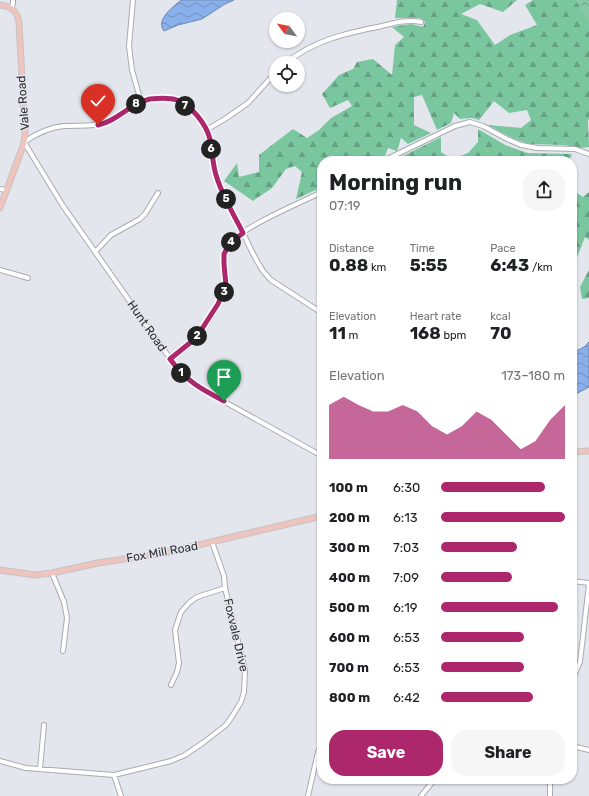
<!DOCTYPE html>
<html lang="en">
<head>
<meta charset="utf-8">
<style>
	:root { --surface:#fff; --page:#f6f6f6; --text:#202124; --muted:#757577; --accent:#ad276d }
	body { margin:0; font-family:Rubik,sans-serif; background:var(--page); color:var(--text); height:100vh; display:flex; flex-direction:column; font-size:15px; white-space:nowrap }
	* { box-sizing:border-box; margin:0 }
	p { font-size:13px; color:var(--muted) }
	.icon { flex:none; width:22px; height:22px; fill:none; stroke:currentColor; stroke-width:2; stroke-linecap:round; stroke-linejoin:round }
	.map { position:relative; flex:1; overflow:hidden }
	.side { position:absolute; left:317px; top:156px; width:260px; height:628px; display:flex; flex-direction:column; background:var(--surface); border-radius:16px; box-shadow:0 1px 3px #0004 }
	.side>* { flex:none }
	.needle { width:26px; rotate:302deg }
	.fabs { position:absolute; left:269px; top:12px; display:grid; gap:8px }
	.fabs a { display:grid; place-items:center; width:36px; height:36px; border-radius:50%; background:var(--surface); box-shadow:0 1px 3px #0004; font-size:20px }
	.pin { position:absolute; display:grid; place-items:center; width:34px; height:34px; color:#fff; margin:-41px -17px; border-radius:50% 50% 50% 0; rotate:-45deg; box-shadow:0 0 4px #0007 }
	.pin .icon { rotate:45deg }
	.km { position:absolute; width:20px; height:20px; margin:-10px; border-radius:50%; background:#222; color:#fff; font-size:11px; line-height:20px; text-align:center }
	.round { display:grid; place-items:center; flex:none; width:42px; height:42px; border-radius:16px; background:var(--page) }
	.overview { display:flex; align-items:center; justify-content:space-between; height:68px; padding:0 12px }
	h1 { font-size:22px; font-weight:700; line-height:30px }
	.metrics { display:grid; grid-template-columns:repeat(3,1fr); gap:6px; height:68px; padding:4px 12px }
	.metrics div { display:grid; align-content:center }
	.metrics b { font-size:17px; font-weight:700 }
	.metrics small { font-size:11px; font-weight:400 }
	.metrics p { font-size:11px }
	.chart { height:112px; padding:8px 12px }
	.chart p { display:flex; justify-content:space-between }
	.chart svg { width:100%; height:72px; margin-top:4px; fill:var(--accent); opacity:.7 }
	.action { display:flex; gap:8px; margin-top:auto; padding:8px 12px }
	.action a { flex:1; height:46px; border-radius:16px; background:var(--accent); color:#fff; font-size:16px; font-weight:700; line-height:46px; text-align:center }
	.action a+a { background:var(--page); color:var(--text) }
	ul { padding:0 12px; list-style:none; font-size:13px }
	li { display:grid; grid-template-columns:64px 48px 1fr; align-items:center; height:30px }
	li i { height:10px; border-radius:5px; background:var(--accent) }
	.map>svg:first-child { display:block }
	.forest { fill:url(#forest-firs) }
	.park { fill:url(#park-crowns) }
	.water { fill:url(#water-waves); stroke:#6e89b3 }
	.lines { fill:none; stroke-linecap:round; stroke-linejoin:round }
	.minor-casing { stroke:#a9abb2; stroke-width:6 }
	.major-casing { stroke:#c4c5c5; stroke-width:7 }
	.minor { stroke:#fff; stroke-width:4 }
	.major { stroke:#efc3be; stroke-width:5 }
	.route-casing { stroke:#fff; stroke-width:8 }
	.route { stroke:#ad276d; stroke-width:5 }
	.labels { text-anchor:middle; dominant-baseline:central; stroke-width:3; stroke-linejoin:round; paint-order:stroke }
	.street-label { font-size:12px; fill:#2e2f31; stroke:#e4e6ed }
</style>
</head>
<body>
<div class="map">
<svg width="589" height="796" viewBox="0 0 589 796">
	<defs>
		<pattern id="forest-firs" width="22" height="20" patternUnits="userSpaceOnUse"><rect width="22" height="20" fill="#7ac69f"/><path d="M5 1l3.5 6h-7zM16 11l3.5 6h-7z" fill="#64a182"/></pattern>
		<pattern id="park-crowns" width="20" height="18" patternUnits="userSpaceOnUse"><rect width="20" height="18" fill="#86c8a5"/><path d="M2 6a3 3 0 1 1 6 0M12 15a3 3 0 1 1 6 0" fill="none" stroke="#6ea387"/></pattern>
		<pattern id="water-waves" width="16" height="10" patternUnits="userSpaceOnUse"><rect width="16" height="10" fill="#8ab0eb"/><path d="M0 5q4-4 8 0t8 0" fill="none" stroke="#7190bf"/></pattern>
	</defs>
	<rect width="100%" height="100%" fill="#e4e6ed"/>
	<path class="forest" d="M 397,0 L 517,0 L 503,12 L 480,4 L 461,14 L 477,20 L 495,45 L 510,35 L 537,25 L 525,5 L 533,0 L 589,0 L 589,119 L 588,120 L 589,147 L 581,148 L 564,145 L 529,144 L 512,138 L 488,125 L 521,128 L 531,120 L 527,110 L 509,113 L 494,101 L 479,120 L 472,118 L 460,119 L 454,113 L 451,123 L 437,130 L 422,95 L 414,97 L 414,125 L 431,133 L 408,144 L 401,138 L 397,151 L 388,148 L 385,156 L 376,161 L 322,161 L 322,187 L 296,199 L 302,172 L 295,166 L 286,169 L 272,188 L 253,201 L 224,181 L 237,163 L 239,177 L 259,172 L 259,155 L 293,129 L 307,138 L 319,130 L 331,118 L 352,106 L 348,100 L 330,108 L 322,94 L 339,75 L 353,69 L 357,62 L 373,59 L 392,75 L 395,45 L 404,37 L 392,27 L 411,24 L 423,27 L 425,22 L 420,18 L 395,18 Z
		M 478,129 L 507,146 L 528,153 L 572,154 L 569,161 L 397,161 L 399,158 L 441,137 L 441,152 L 452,159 L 468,153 L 478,142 Z
		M 572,190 L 583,197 L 589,192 L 589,190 L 589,240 L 585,237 L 576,260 L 577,246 L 572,244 Z
		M 589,270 L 589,298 L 582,299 L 580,287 Z"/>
	<path class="park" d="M 575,0 L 589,0 L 589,23 L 576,1 Z"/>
	<path class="water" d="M 181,0 L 234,0 L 225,4 L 202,19 L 178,25 L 164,31 C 155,20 173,7 181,0 Z
		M 589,342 L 589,387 L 572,396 L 572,353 L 584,347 Z"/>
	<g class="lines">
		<g class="minor-casing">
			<path id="minor" d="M 133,0 L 129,46 L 132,70 L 141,102
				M 11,8 L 13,4 L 13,0
				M 286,63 C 314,40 347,33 382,26 C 394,23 408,19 421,22
				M 206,130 L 225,119 L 248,103 L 276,72
				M 383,161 L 455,126 L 470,122 L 483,126 L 507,139 L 521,145 L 537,148 L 575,149 L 589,154
				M 0,189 L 6,190
				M 95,252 L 111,235 L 140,219 L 145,214 L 158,193
				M 0,270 L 28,278
				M 322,313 L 271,280 L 263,271 C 253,256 246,239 238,222 C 231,209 224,195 218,181 C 212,168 213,154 210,140 C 204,116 182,96 157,98 C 135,100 125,117 106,123 C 92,127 77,125 64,126 C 50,127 36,134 24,142 L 63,206 L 161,346 L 182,374 L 207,392 L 322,456
				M 170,359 C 178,353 187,348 194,340 C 205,328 223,301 226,285 C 227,272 220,259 228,246 C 237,229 302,202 322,192
				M 52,573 L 64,602 L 67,618 L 63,651
				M 572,581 L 589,583
				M 572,680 L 580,662 L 589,584
				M 171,685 L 177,672 L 179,663 L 175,630 L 181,612 L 190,602 L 197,597 L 225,588
				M 572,746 L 589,750
				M 0,761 L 26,768 L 114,775 L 171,761 L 185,755 L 204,742 L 226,725 L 231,718 L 241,702 L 244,692 L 245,670 L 225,588 L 224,576 L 212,542
				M 40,769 L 44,725
				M 114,775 L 121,796
				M 308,796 L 318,752 L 322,744
				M 421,796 L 435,779
				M 550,796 L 550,779"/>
		</g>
		<g class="major-casing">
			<path id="major" d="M 0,5 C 11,6 17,11 19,22 L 25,136 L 23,146 L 0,208
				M 572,452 L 589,451
				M 0,570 L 35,575 L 52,573 L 98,563 L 164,553 L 322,516"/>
		</g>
		<use href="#minor" class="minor"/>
		<use href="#major" class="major"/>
	</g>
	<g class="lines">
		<g class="route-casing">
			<path id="route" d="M 98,125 C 118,121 130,103 150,99 C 159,98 168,97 177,100 C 192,106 206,124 210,139 C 213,152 212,165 217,178 C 223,197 234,215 243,233 L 230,243 L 224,254 L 224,264 L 226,286 L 218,304 L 196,338 L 170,359 C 186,381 201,389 224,401"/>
		</g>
		<use href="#route" class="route"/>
	</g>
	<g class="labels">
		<g class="street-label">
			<text transform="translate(23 103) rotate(-94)">Vale Road</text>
			<text transform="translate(147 326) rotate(55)">Hunt Road</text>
			<text transform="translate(162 552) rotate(-10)">Fox Mill Road</text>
			<text transform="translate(236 635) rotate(77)">Foxvale Drive</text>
		</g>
	</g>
</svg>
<div class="fabs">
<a><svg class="needle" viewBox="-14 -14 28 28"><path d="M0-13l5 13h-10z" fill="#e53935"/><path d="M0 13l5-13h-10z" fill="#757577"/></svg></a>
<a><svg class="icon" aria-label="locate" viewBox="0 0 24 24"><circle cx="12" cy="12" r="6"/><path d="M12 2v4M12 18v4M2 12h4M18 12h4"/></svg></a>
</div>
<div class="pin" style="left:224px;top:401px;background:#1e9e55"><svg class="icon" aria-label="arrive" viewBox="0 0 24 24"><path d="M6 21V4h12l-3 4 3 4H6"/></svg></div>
<div class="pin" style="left:98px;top:125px;background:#d93025"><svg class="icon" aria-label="check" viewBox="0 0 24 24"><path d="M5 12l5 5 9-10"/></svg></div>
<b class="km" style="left:181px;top:373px">1</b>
<b class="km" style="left:197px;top:336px">2</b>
<b class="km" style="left:224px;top:292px">3</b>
<b class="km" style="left:231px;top:242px">4</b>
<b class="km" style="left:226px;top:199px">5</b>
<b class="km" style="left:211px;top:149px">6</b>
<b class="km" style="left:185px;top:106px">7</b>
<b class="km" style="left:136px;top:104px">8</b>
<section class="side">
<div class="overview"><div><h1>Morning run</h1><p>07:19</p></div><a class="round"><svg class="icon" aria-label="share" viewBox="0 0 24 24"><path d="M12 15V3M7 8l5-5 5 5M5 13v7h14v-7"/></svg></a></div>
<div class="metrics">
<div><p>Distance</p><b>0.88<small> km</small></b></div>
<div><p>Time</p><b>5:55</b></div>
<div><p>Pace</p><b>6:43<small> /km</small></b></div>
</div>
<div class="metrics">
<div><p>Elevation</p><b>11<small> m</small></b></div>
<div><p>Heart rate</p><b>168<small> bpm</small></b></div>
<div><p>kcal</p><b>70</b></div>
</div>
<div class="chart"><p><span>Elevation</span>173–180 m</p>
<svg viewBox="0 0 160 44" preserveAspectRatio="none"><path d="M0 44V11L10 6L20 11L30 15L40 15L50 11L60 15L70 24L80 29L90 24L100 15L110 20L120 29L130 38L140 33L150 20L160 11V44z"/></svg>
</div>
<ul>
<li><b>100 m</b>6:30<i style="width:84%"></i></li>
<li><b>200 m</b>6:13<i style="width:100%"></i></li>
<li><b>300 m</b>7:03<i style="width:61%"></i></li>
<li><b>400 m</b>7:09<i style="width:57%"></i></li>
<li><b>500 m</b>6:19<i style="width:94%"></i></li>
<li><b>600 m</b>6:53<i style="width:67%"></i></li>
<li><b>700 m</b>6:53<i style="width:67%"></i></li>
<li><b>800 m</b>6:42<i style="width:74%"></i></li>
</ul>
<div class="action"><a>Save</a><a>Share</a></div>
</section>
</div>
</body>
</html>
